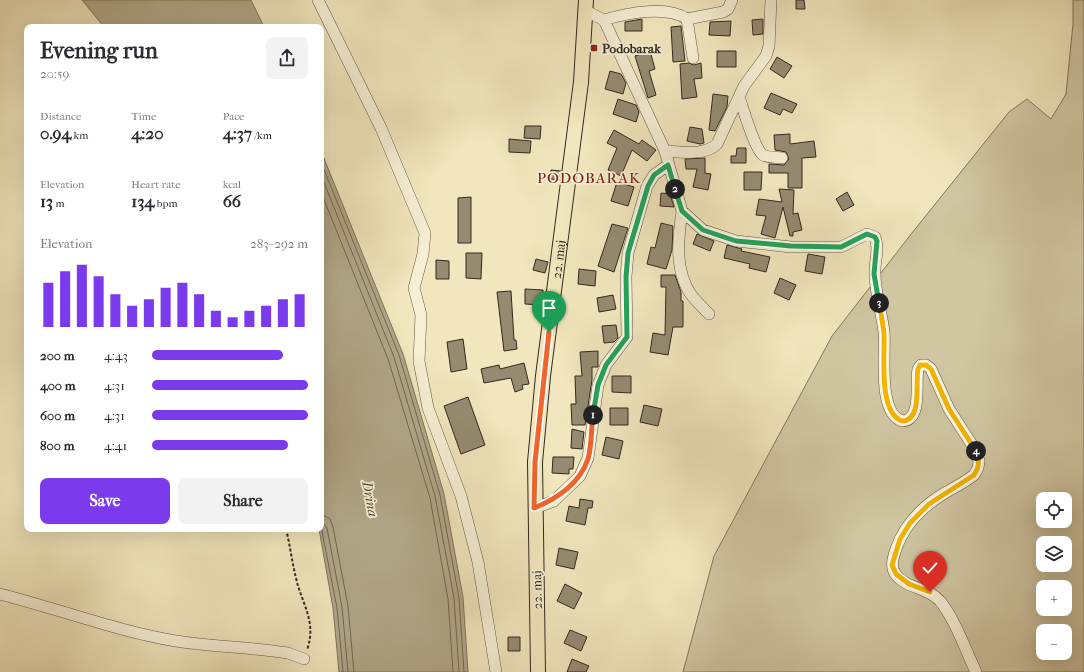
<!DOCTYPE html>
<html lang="en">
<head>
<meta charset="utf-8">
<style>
	:root { --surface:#fff; --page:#f2f2f3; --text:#2b2b33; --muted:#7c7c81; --accent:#7c3aed }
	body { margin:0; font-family:"IM FELL French Canon",serif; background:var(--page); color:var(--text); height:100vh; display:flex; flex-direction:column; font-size:15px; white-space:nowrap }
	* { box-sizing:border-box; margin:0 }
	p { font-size:13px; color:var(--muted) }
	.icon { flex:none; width:22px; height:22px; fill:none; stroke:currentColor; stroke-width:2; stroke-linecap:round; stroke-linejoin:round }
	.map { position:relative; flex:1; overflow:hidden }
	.sheet { position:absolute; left:24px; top:24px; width:300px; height:508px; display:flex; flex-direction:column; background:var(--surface); border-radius:8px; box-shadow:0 4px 16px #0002 }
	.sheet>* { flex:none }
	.tools { position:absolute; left:1036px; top:492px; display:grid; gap:8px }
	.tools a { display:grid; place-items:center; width:36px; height:36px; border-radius:8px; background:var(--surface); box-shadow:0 4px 16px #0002; font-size:20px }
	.pin { position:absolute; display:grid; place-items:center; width:34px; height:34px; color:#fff; margin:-41px -17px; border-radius:50% 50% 50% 0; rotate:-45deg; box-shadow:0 0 4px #0007 }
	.pin .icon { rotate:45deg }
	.km { position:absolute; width:20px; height:20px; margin:-10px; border-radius:50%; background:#222; color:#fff; font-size:11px; line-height:20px; text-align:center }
	.round { display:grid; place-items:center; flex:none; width:42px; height:42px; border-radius:8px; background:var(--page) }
	.headline { display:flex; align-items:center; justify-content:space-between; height:68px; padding:0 16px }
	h1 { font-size:22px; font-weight:700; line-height:30px }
	.stats { display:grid; grid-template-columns:repeat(3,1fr); gap:6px; height:68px; padding:4px 16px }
	.stats div { display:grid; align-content:center }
	.stats b { font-size:17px; font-weight:700 }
	.stats small { font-size:11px; font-weight:400 }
	.stats p { font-size:11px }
	.chart { height:112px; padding:8px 16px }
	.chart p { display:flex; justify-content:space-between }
	.chart svg { width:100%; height:72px; margin-top:4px; stroke:var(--accent); stroke-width:6 }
	.button { display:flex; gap:8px; margin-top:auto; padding:8px 16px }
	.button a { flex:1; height:46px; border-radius:8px; background:var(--accent); color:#fff; font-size:16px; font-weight:700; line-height:46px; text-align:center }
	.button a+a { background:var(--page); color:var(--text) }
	ul { padding:0 16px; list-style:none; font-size:13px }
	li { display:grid; grid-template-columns:64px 48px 1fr; align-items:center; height:30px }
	li i { height:10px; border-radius:5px; background:var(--accent) }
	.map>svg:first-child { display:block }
	.green { fill:#d0c6a2; stroke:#807860; fill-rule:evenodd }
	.water { fill:#b0a687; stroke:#7d745d }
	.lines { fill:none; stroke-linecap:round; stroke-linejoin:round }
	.shore { stroke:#706853; stroke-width:1 }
	.building { fill:#958b71; stroke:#31291f }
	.minor-casing { stroke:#615846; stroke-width:12 }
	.major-casing { stroke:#31291f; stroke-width:16 }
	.path { stroke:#31291f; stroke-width:2; stroke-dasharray:3 2; stroke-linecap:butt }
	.minor { stroke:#f6efd4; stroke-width:11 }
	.major { stroke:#f1e6bd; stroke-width:14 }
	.split-1-casing { stroke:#fff; stroke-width:8 }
	.split-2-casing { stroke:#fff; stroke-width:8 }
	.split-3-casing { stroke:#fff; stroke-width:8 }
	.split-4-casing { stroke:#fff; stroke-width:8 }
	.split-5-casing { stroke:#fff; stroke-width:8 }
	.split-1 { stroke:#f0652b; stroke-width:5 }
	.split-2 { stroke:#22a559; stroke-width:5 }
	.split-3 { stroke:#22a559; stroke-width:5 }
	.split-4 { stroke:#f5b400; stroke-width:5 }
	.split-5 { stroke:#f5b400; stroke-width:5 }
	.poi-dot { fill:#8f2418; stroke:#f6efd4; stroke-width:1.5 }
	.labels { text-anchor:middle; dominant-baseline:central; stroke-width:3.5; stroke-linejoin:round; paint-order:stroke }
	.poi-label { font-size:13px; font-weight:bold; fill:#31291f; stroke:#f6efd4; text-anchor:start }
	.street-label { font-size:13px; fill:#31291f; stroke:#f6efd4 }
	.water-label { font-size:14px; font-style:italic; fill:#574e3e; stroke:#f6efd4 }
	.quarter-label { font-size:15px; letter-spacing:1px; fill:#7a1f14; stroke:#f6efd4 }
</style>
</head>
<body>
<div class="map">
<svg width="1084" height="672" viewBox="0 0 1084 672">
	<rect width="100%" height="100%" fill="#f1e6bd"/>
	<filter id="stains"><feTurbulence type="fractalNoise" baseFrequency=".005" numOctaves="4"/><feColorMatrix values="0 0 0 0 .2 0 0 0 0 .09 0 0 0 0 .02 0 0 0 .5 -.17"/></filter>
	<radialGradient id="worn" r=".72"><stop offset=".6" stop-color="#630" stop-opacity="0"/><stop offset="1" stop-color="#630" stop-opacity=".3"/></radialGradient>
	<path class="green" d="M 1073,0 L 1084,0 L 1084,672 L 683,672 L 714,556 L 832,336 L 912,233 L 1009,112 L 1027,99 L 1051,119 L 1066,94 L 1073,24 ZM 1043,499 L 1065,499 L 1065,521 L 1043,521 ZM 1043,543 L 1065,543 L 1065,565 L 1043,565 ZM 1043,587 L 1065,587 L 1065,609 L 1043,609 ZM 1043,631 L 1065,631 L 1065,653 L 1043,653 Z"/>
	<path class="water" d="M 82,0 L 251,0 L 264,27 L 104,27 Z
		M 321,151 L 403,354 L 444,494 L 463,597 L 468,672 L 339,672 L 333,608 L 319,529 L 321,529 Z"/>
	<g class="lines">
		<path class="shore" d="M 321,162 L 399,355 L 440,495 L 459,598 L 464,672
			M 321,175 L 394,357 L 435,496 L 454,598 L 459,672
			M 321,192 L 388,359 L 430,498 L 448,599 L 453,672
			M 321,514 L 330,519 L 333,527 L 348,606 L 354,672
			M 321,521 L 327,528 L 342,607 L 348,672
			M 321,526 L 337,608 L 343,672"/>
	</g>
	<path class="building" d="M 796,0 L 804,0 L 805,9 L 796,9 Z
		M 642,19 L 642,31 L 625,31 L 625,22 Z
		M 763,19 L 763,34 L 753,35 L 752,20 Z
		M 731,21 L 730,36 L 709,35 L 710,22 Z
		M 681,26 L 685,61 L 673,62 L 671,27 Z
		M 650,51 L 655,69 L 649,71 L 656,95 L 648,98 L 635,56 Z
		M 717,51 L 736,51 L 736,67 L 717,67 Z
		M 777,57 L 792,66 L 784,78 L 770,69 Z
		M 689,63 L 694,65 L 701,63 L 702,78 L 694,79 L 697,97 L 682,99 L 680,64 Z
		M 610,71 L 621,74 L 626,83 L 623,94 L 605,89 Z
		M 771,93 L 797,104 L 792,113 L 783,109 L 780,115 L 764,108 Z
		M 713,94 L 728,96 L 727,107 L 715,131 L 709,130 Z
		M 618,99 L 636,105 L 639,112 L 636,122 L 613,114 Z
		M 525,126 L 541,126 L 540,139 L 524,138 Z
		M 690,127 L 702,129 L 704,143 L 700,144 L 687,141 Z
		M 614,130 L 639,144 L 642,140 L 656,150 L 647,161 L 632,150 L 621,176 L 608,170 L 617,148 L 607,143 Z
		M 790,134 L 790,144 L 814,141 L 816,157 L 802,158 L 802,188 L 788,188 L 788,173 L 769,173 L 769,164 L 784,165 L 789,159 L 786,152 L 775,150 L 774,135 Z
		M 509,139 L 531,141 L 530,153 L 509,152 Z
		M 737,148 L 746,148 L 746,163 L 731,163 L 731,156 L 736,156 Z
		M 705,158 L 705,173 L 711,174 L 708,190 L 693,187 L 697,169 L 686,169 L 685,159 Z
		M 551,170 L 561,171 L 560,180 L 550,179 Z
		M 744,172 L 762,172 L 761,190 L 744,190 Z
		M 617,182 L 634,187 L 628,206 L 611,201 Z
		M 779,189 L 794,190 L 793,214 L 798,213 L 802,230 L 793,232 L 793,236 L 790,236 L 783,207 L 775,238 L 761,234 L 766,216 L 756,215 L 759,199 L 782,202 Z
		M 847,192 L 854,205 L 843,211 L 836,199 Z
		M 661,193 L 670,194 L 674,207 L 660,206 Z
		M 471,197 L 471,243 L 458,243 L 458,198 Z
		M 661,223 L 673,226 L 672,250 L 666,269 L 647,264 L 651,247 L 655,248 Z
		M 612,224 L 628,228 L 614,272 L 598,266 Z
		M 697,234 L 714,241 L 710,251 L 693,244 Z
		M 727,245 L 742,249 L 741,251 L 770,257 L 766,272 L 749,268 L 750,264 L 724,258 Z
		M 466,253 L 482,253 L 481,279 L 466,278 Z
		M 808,254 L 825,257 L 822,274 L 805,271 Z
		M 536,259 L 548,262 L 545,273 L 533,270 Z
		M 436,260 L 449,261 L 449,279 L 436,279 Z
		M 579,269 L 596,271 L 595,286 L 578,284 Z
		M 661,275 L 675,275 L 681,292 L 681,301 L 683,301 L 683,327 L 673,327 L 668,355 L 650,352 L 653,333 L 665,335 L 666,287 L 661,287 Z
		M 780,278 L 796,285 L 789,300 L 774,293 Z
		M 525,289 L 543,290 L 542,305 L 525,304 Z
		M 511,291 L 514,340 L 516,340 L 517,349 L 504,351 L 497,292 Z
		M 613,295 L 616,309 L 599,312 L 597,298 Z
		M 616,325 L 618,338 L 614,342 L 604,343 L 602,326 Z
		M 463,339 L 467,369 L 451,372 L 447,342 Z
		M 598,351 L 598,367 L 592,367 L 592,380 L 585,425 L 572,425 L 571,404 L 576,404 L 575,376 L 582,376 L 580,352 Z
		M 524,363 L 529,384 L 522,385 L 523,389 L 515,392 L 511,378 L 484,383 L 481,369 L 499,365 L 500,369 Z
		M 612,376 L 631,376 L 631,393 L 612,392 Z
		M 468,397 L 485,445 L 461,454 L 444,406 Z
		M 644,405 L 662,409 L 658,426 L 640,422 Z
		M 610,408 L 628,408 L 628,425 L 610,425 Z
		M 572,429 L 584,432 L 582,449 L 571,448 Z
		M 606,437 L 623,441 L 619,459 L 602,455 Z
		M 553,457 L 574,457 L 573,469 L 569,469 L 569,474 L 552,473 Z
		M 580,499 L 593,501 L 592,508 L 588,508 L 585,525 L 566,521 L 569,506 L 579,508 Z
		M 559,548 L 578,552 L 574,569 L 556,565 Z
		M 565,584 L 582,593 L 574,609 L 557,601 Z
		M 570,630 L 587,637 L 581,651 L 564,643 Z
		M 508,637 L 520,637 L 520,651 L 508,651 Z
		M 572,659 L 589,666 L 586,672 L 567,672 Z"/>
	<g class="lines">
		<g class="minor-casing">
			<path id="minor" d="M 318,0 L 381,128 L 425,233 L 423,254 L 414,288 L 421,315 L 419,361 L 428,408 L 461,496 L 478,562 L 496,672
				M 586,11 L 604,20 L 665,151 L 682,211 L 703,230 L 736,241 L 791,247 L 841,247 L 867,234 L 875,237 C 880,249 874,262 875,274 C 875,293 882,313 884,332 C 886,353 877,412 902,421 C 923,421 915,382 918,369 L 921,365 L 926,365 L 931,369 L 949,409 L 976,451 L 979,461 L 978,468 L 974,475 C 964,483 953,488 943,494 C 922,507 904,526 896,549 C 893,558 890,567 896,575 C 907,589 928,587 940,601 C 956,621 965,649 976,672
				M 687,19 L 693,58
				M 604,20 C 627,13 667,5 687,19 L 723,12 L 728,9 L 732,0
				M 739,97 C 743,108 755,150 763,155 C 768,158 777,157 782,158
				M 665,151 C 681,152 705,156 717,144 L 744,86 L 766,56 L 769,46 L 771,0
				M 682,211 C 678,239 674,271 692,296 C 697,302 703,308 709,314
				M 535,508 L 554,501 L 580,476 L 588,458 L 598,385 L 606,365 L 627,337 L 626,277 L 628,253 L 647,186 L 654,175 L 668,165
				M 0,594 C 59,609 116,631 176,641 C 213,647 251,647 288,653 L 304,659"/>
		</g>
		<g class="major-casing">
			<g id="major">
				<path id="s1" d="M 538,672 L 535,462 L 543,376 L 581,82 L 586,0"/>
			</g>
		</g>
		<path class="path" d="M 286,529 C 290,545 292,562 296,578 C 302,605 317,621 307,650"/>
		<use href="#minor" class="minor"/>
		<use href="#major" class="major"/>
	</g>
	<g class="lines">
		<g class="split-1-casing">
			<path id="split-1" d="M 549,332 L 535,462 L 534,508 C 557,499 580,483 588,459 C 592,445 591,429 593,415"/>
		</g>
		<g class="split-2-casing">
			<path id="split-2" d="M 593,415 L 598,385 L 606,365 L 627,337 L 626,277 L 628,253 L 648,186 L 654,175 L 668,165 L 675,189"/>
		</g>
		<g class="split-3-casing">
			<path id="split-3" d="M 675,189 L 682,211 L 703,230 L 736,241 L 791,246 L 841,247 L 867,234 L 875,237 L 877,241 L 874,274 L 879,303"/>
		</g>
		<g class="split-4-casing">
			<path id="split-4" d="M 879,303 C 881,313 883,324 884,334 C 885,355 878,413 902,421 C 923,420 915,382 918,369 L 920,365 L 926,365 L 931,369 L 949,409 L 976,451"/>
		</g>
		<g class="split-5-casing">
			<path id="split-5" d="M 930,592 L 909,584 L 896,574 L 892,565 L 900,539 L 910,523 L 929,504 L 974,475 C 980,466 979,461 976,451"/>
		</g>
		<use href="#split-1" class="split-1"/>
		<use href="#split-2" class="split-2"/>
		<use href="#split-3" class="split-3"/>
		<use href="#split-4" class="split-4"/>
		<use href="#split-5" class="split-5"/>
	</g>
	<rect class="poi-dot" x="590" y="44" width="8" height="8" rx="2"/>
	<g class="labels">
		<g class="poi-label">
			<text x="602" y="48">Podobarak</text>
		</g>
		<g class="street-label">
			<text stroke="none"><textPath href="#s1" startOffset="414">22. maj</textPath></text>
			<text transform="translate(537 590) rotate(-91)">22. maj</text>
		</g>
		<g class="water-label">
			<text transform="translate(370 499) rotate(79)">Drina</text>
		</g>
		<g class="quarter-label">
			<text x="589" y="178">PODOBARAK</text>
		</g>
	</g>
	<rect width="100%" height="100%" filter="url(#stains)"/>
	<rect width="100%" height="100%" fill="url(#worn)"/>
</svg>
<div class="tools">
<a><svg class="icon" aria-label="locate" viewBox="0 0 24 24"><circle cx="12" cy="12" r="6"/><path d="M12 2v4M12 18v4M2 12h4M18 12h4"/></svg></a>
<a><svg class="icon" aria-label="layers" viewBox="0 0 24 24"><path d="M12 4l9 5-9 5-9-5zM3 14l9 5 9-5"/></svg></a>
<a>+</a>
<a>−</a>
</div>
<div class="pin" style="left:549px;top:332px;background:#1e9e55"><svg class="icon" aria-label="arrive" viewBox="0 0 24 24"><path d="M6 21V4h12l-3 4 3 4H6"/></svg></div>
<div class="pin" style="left:930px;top:592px;background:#d93025"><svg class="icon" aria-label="check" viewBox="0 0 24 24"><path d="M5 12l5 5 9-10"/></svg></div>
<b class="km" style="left:593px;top:415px">1</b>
<b class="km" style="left:675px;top:189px">2</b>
<b class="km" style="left:879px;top:303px">3</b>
<b class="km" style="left:976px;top:451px">4</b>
<section class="sheet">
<div class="headline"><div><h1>Evening run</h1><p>20:59</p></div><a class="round"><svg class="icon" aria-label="share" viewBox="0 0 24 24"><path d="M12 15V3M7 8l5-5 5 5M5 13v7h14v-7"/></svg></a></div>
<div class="stats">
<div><p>Distance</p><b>0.94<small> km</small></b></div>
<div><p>Time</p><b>4:20</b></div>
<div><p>Pace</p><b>4:37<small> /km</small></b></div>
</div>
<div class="stats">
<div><p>Elevation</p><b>13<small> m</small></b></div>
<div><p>Heart rate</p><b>134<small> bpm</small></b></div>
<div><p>kcal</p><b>66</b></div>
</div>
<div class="chart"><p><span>Elevation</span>283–292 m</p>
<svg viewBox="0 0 160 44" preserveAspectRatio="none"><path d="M5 44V17M15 44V10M25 44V6M35 44V13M45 44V24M55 44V31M65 44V27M75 44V20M85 44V17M95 44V24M105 44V34M115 44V38M125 44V34M135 44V31M145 44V27M155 44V24"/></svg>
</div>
<ul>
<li><b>200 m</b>4:43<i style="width:84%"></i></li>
<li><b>400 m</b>4:31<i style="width:100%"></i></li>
<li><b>600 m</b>4:31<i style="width:100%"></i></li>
<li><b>800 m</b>4:41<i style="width:87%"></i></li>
</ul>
<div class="button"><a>Save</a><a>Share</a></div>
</section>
</div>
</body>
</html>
